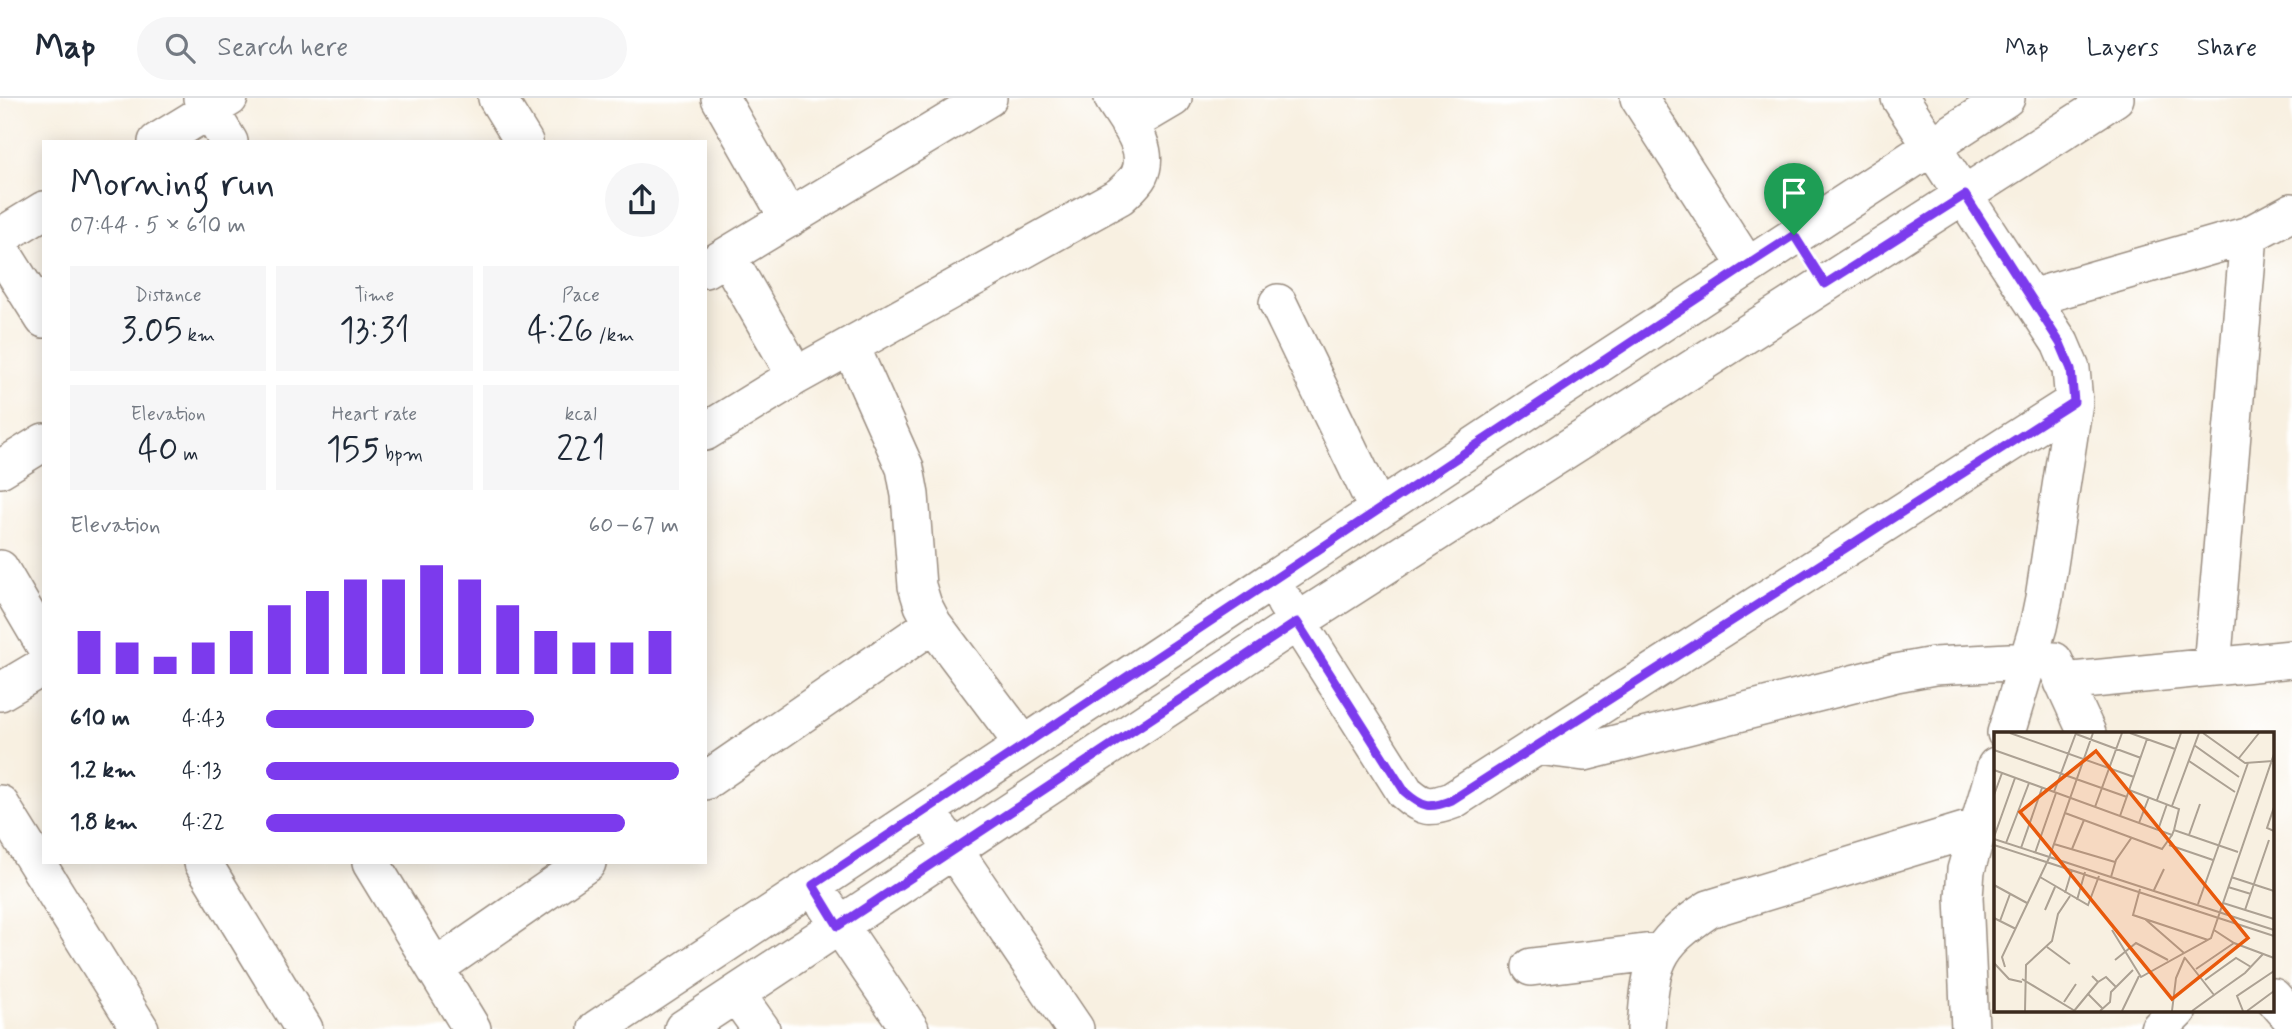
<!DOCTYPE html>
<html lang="en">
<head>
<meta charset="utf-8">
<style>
	:root { --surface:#fff; --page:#f6f6f7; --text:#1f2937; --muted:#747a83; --line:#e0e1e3; --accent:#7c3aed }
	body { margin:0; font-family:Mynerve,sans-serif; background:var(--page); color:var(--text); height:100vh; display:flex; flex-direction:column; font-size:26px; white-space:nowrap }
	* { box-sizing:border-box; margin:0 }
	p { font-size:23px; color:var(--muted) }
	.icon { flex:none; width:38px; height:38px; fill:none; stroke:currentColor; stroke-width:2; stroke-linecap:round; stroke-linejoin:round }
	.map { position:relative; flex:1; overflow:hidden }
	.side { position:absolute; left:42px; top:42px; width:665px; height:724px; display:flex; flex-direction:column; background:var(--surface); border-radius:0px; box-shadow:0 4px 18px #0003 }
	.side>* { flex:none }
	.pin { position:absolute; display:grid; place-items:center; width:60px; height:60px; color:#fff; margin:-72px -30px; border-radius:50% 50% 50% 0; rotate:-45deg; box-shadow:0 0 7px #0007 }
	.pin .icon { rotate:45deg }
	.round { display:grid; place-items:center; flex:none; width:74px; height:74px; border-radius:37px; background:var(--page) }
	.head { display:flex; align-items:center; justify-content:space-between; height:119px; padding:0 28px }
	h1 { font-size:38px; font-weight:600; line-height:52px }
	.stats { display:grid; grid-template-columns:repeat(3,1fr); gap:10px; height:119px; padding:7px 28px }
	.stats div { display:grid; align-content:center; border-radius:0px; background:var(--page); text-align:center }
	.stats b { font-size:35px; font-weight:600 }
	.stats small { font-size:19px; font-weight:400 }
	.stats p { font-size:19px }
	.chart { height:196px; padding:14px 28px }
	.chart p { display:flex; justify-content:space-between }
	.chart svg { width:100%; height:126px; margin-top:7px; stroke:var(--accent); stroke-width:6 }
	ul { padding:0 28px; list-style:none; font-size:23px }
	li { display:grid; grid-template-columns:112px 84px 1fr; align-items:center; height:52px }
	li i { height:18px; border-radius:9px; background:var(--accent) }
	header { display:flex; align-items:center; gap:42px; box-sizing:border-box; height:98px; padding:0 35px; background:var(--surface); border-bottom:2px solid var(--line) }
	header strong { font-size:33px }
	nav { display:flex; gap:38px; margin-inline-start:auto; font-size:24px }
	.search { width:490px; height:63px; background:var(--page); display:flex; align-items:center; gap:18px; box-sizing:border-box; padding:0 24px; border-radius:38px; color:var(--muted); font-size:26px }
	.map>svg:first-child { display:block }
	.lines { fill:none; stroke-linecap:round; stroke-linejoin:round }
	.minor-casing { stroke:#9a8d80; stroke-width:40 }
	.minor { stroke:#fff; stroke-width:37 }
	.route-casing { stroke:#fff; stroke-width:14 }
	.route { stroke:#7c3aed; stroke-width:9 }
	.inset-road { fill:none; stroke:#aca193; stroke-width:2 }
	.view { fill:#e8590c; fill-opacity:0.15; stroke:#e8590c; stroke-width:3.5 }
	.inset-edge { fill:none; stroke:#3b2a1e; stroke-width:3.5 }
</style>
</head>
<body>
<header>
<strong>Map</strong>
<div class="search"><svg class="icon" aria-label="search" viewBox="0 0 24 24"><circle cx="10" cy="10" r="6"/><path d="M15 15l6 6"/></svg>Search here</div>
<nav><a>Map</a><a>Layers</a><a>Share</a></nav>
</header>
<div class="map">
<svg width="2292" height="931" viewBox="0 0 2292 931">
	<rect width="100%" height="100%" fill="#fff"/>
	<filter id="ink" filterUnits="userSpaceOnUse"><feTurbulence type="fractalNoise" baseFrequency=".0143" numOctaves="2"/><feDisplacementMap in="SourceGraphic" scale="14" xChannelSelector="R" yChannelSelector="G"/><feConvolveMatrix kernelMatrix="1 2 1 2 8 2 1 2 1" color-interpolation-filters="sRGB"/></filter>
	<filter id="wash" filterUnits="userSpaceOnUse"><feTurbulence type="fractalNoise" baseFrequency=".00686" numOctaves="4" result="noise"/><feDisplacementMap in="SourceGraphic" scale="28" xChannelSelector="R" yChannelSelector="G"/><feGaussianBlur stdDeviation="1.57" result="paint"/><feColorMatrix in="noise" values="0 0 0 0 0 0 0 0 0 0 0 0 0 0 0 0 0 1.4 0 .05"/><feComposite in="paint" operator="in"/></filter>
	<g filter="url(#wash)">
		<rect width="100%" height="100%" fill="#f8f0e1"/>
	</g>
	<g filter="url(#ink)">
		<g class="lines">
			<g class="minor-casing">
				<path id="minor" d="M 202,0 L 229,44
					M 497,0 L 524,44
					M 720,0 L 789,121
					M 1639,0 L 1747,168
					M 1900,0 L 2060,245 L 2071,271 L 2074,304 L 2044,500 L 2038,529 L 2006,635
					M 1129,26 L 1173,0
					M 157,44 L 229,0
					M 0,139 L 44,112
					M 0,151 L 44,221
					M 727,158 L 796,278
					M 705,171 L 988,0
					M 2031,200 L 2249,137 L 2292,114
					M 1278,205 L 1378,412
					M 851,249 L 905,370 L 910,397 L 917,488 L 923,507 L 933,526 L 1024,647
					M 705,334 L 796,278 L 1120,98 C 1126,92 1135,85 1139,77 C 1152,50 1126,22 1113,0
					M 0,371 L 44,344
					M 0,471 L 44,546
					M 1285,504 L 1405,694 C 1423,710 1430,711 1453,702 L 2074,304
					M 2054,563 L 2087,635
					M 2212,569 L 2249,137
					M 2063,584 L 2292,561
					M 0,594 L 44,568
					M 1538,648 L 1584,654 L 1896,575 L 1934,568 L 2028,563
					M 705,683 L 933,526
					M 0,706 L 140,931
					M 940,732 L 1075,931
					M 203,765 L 304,931
					M 371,765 L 472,931
					M 826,807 L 910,931
					M 1531,869 L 1661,853
					M 435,870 L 587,765
					M 736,896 L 761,931
					M 2273,899 L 2292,921
					M 597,931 L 1539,305 L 2006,0
					M 683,931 L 1297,524 L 2115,0
					M 1646,931 C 1651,866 1652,849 1709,811 L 1978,729
					M 1970,931 L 1964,799 L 1966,772 L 1996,668
					M 2159,931 L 2178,912"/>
			</g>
			<use href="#minor" class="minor"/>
		</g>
	</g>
	<g class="lines" filter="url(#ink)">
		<g class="route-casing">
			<path id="route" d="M 1965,97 L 2060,245 L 2071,271 L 2074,304 L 1452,702 C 1430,711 1423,710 1405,694 L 1297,524 L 838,828 L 813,787 L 1746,168 L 1794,137 L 1825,186 Z"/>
		</g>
		<use href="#route" class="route"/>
	</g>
	<g transform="translate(1994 634)">
		<rect width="280" height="280" fill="#f8f0e1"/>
		<path class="inset-road" d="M 16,1 L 140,45M 136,1 L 181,17M 209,1 L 251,31 L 279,29M 82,2 L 147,26M 200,13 L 245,45M 0,18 L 133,65M 245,26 L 265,1M 195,29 L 241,60M 0,38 L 178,103 L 180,98 L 244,120M 135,58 L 185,77 L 180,98M 60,60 L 82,1M 0,63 L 8,41M 163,68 L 187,1M 178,74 L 205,1M 101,75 L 128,1M 280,75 L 273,96 L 280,99M 71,81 L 168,117 L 178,103M 126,84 L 153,7M 145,91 L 155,65M 164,98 L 173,72M 195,103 L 206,72M 0,105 L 21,46M 0,107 L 280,198M 12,111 L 35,51M 60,112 L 121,130M 0,113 L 280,204M 175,113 L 219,128M 27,116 L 48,56M 78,117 L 90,88M 41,121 L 62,61M 46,145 L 94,173 L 105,144M 117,145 L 122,128 L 138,105M 237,145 L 280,159M 0,153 L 33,171M 234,155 L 257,162M 146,157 L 139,183 L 214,208M 160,158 L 170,137M 71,161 L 78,138M 83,168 L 91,140M 229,171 L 280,187M 204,172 L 254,31M 51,178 L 61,155M 251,178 L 275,108M 0,186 L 22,197M 151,187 L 190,221M 6,189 L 16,162M 118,198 L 147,245 L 217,206 L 280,22M 220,198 L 240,211 L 280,226M 53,215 L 76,232M 191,226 L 220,263 L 198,279M 121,228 L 142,211 L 174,228M 0,231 L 15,247 L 28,250M 11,235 L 8,225 L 55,126 L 99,1M 202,237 L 240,211M 98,244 L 104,250 L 112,245 L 122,255M 28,247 L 81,279M 211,248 L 242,226 L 257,235M 104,250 L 94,262 L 109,277M 220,263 L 251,241 L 269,222M 70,270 L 82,252M 31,279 L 32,233 L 58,209 L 64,182 L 76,164M 80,279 L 94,262M 106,279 L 116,270 L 117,260 L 139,238M 128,279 L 145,244M 178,279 L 182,246 L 191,225M 249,279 L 243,264 L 280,239M 253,279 L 280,259"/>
		<path class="view" d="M 102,19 L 254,206 L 178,267 L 26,80 Z"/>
		<rect width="280" height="280" class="inset-edge"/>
	</g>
</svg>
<div class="pin" style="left:1794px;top:137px;background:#1e9e55"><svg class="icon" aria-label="arrive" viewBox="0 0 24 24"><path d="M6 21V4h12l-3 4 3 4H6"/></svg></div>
<section class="side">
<div class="head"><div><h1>Morning run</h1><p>07:44 · 5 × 610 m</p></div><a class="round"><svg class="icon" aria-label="share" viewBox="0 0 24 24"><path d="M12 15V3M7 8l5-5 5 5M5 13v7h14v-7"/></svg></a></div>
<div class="stats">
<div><p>Distance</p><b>3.05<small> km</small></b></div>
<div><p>Time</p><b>13:31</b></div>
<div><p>Pace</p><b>4:26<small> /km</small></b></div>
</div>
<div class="stats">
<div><p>Elevation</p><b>40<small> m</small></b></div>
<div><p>Heart rate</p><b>155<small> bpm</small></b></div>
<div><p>kcal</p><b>221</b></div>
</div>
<div class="chart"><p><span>Elevation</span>60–67 m</p>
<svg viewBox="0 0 160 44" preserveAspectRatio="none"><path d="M5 44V29M15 44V33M25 44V38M35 44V33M45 44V29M55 44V20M65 44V15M75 44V11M85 44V11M95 44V6M105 44V11M115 44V20M125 44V29M135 44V33M145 44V33M155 44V29"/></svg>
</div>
<ul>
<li><b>610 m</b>4:43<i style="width:65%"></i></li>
<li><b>1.2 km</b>4:13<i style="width:100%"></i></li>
<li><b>1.8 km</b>4:22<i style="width:87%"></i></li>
</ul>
</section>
</div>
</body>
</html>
